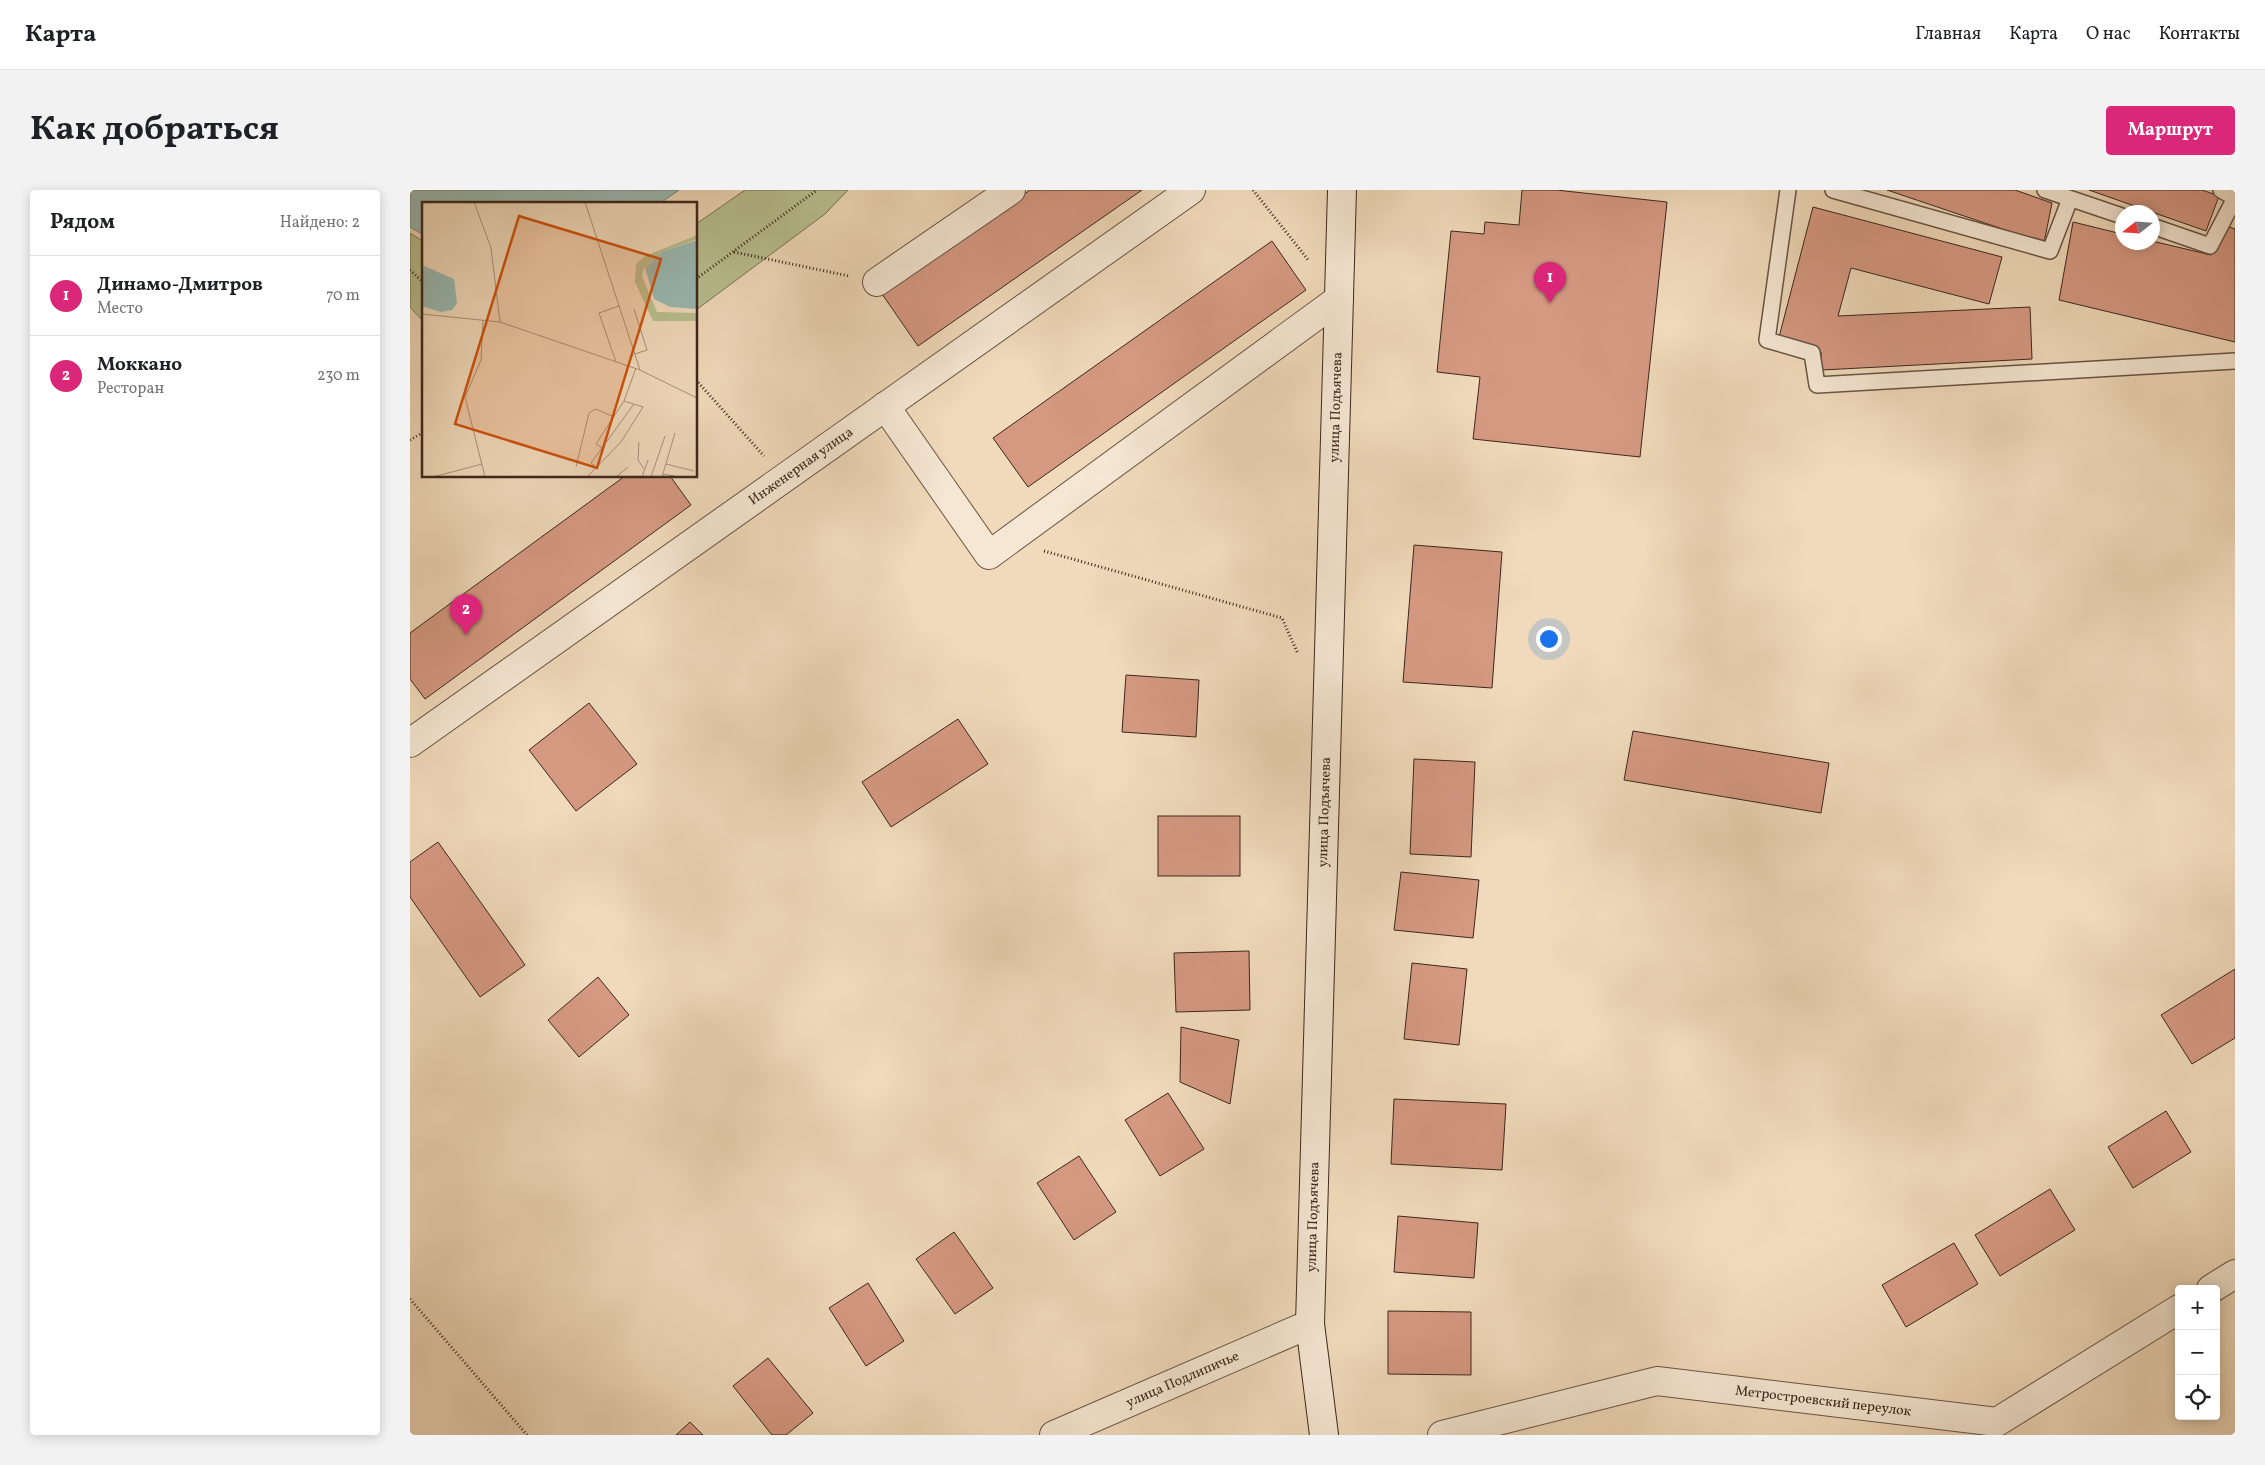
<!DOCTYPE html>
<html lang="ru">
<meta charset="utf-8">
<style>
:root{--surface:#fff;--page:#f2f2f2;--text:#202124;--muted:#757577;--line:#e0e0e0;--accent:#db2777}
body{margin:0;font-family:Vollkorn,serif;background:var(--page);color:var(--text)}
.controls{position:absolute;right:15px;bottom:15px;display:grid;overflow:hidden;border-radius:5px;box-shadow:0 2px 12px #0003}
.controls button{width:45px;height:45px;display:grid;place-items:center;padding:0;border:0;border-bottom:1px solid var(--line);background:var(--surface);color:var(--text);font:25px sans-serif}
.compass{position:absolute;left:1705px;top:15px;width:45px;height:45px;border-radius:50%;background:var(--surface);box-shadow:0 2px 12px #0003;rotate:253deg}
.you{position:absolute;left:1138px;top:448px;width:18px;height:18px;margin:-12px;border:4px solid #fff;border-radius:50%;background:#1a73e8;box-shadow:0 0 0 8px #1a73e833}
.badge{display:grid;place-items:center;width:32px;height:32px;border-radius:50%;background:var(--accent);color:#fff;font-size:16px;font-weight:700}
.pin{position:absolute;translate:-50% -41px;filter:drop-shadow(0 1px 2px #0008)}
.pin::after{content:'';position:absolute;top:26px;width:18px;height:15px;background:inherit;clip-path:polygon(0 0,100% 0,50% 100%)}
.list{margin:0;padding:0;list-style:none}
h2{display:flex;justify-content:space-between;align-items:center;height:65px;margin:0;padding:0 20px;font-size:21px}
h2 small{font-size:16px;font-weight:400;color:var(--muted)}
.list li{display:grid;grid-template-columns:32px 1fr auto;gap:15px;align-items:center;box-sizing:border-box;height:80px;padding:0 20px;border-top:1px solid var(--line)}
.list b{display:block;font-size:19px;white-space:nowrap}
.list p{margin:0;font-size:16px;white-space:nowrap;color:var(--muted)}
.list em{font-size:16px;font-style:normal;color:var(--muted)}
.icon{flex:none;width:28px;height:28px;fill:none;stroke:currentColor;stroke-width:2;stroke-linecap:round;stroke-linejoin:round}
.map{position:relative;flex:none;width:1825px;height:1245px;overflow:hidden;border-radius:5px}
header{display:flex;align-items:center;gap:30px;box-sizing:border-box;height:70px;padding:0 25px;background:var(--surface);border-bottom:1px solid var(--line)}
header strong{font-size:24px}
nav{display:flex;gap:28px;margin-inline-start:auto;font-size:18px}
.intro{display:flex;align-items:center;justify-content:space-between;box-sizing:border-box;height:120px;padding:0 30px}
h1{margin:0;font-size:35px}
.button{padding:12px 22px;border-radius:5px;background:var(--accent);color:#fff;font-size:18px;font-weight:700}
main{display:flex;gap:30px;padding:0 30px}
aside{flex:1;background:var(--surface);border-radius:5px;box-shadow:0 2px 12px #0003}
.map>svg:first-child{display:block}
.green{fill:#b9c091;stroke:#7a7457}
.water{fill:#9abab4;stroke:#747f78}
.building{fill:#d59982;stroke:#3c271d}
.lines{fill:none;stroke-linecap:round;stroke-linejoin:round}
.service-casing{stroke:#695444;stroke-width:18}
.minor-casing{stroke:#695444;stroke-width:30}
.tertiary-casing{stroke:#695444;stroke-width:30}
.secondary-casing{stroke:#3c271d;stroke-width:30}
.path{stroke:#3c271d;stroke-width:3;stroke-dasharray:1 2.5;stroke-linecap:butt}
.service{stroke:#f5e7d3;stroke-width:15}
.minor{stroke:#f5e7d3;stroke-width:28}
.tertiary{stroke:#f5e7d3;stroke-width:28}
.secondary{stroke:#f5e7d3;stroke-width:28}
.labels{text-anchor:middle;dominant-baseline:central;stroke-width:5;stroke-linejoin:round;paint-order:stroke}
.street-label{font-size:14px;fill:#3c271d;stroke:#f5e7d3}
.inset-road{fill:none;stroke:#a8927c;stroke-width:1}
.view{fill:#ce520f;fill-opacity:0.15;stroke:#ce520f;stroke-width:2.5}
.inset-edge{fill:none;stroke:#3c271d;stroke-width:2.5}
</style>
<header>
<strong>Карта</strong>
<nav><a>Главная</a><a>Карта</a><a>О нас</a><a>Контакты</a></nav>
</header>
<div class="intro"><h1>Как добраться</h1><a class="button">Маршрут</a></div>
<main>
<aside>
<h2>Рядом<small>Найдено: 2</small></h2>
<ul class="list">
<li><span class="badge">1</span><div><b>Динамо-Дмитров</b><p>Место</p></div><em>70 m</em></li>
<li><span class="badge">2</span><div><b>Моккано</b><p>Ресторан</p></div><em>230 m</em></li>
</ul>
</aside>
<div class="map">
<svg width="1825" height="1245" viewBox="0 0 1825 1245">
<rect width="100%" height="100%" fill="#f0dabb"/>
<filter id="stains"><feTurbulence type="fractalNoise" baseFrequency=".004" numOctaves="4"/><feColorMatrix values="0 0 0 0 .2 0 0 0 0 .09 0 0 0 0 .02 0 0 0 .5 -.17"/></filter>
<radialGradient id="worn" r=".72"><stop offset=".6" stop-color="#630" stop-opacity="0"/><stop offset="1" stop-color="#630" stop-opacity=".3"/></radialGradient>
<g class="green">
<polygon points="335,0 438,0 415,24 286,120 286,34"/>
<polygon points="0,43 14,52 14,132 0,117"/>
</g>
<polygon class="water" points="0,0 269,0 249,14 14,14 14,45 0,37"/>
<g class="building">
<polygon points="620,0 732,0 508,156 472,104"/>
<polygon points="1112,0 1146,0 1257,12 1230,267 1063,249 1070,187 1027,182 1041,41 1074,44 1075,32 1109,35"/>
<polygon points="1477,0 1605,0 1642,13 1634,53"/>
<polygon points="1679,0 1792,0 1809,6 1796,41"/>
<polygon points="1403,17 1592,67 1579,114 1441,78 1428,126 1620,117 1622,169 1412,180 1411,162 1368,151"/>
<polygon points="1663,32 1712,44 1712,52 1742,52 1742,51 1801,65 1814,35 1825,39 1825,152 1649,110"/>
<polygon points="862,51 896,100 618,297 583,248"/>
<polygon points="215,286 260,286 281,315 15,509 0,489 0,443"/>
<polygon points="1004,355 1092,362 1082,498 993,492"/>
<polygon points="716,485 789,490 786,547 712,542"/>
<polygon points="179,513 227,574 166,621 119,560"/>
<polygon points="548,529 578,574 481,637 452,592"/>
<polygon points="1223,541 1419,573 1411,623 1214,590"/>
<polygon points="1004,569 1065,572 1061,667 1000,664"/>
<rect x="748" y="626" width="82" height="60"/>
<polygon points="28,652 115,775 70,807 0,707 0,672"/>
<polygon points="991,682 1069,690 1063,748 984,740"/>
<polygon points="839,761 840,820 766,822 764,763"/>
<polygon points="1002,773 1057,779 1049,855 994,849"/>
<polygon points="1825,779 1825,848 1782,874 1751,825"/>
<polygon points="188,787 219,825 169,867 138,830"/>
<polygon points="771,837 829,850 820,914 770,892"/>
<polygon points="758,903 794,959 750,986 715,930"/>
<polygon points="984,909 1096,914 1092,980 981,974"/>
<polygon points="1756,921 1781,962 1723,998 1698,957"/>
<polygon points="669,966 706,1022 664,1050 627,993"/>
<polygon points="1640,999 1665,1040 1590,1086 1565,1045"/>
<polygon points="988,1026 1068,1033 1064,1088 984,1082"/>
<polygon points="544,1042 583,1098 545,1124 506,1069"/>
<polygon points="1544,1053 1568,1094 1496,1137 1472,1095"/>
<polygon points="458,1093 494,1151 456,1176 419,1118"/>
<polygon points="978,1121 1061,1122 1061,1185 978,1184"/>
<polygon points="358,1168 403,1223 376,1245 362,1245 323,1196"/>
<polygon points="280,1232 293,1245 266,1245"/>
</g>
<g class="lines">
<defs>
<g id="service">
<polyline points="1378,0 1357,150 1402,163 1407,195 1825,171"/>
<polyline points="1423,0 1640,61 1660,9"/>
<polyline points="1635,0 1712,26"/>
<polyline points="1811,0 1825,8"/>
<polyline points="1742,36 1800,56 1825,8"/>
</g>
<g id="minor">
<polyline points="467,92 601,0"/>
<polyline points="475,216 579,365 929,109"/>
<polyline points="1801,1099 1825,1084"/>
<path id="s1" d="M644 1245 900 1134"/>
<path id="s2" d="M1032 1245 1247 1191 1587 1232 1769 1119"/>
</g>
<g id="tertiary">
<path id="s3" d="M0 553 781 0"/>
</g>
<g id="secondary">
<path id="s4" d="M914 1245 900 1134 932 0"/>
</g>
</defs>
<use href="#service" class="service-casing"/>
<use href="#minor" class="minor-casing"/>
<use href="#tertiary" class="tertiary-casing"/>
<use href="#secondary" class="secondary-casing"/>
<g class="path">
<polyline points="843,0 899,71"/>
<polyline points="324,62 439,86"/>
<polyline points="0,80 14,93"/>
<polyline points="286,89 407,0"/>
<polyline points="286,190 354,266"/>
<polyline points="0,250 14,242"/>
<polyline points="634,361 872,428 888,464"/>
<polyline points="0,1109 117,1245"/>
</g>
<use href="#service" class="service"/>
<use href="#minor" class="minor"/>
<use href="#tertiary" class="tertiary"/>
<use href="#secondary" class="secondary"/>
</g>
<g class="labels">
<g class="street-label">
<text stroke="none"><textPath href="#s4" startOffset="1029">улица Подъячева</textPath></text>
<text stroke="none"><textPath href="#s3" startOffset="479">Инженерная улица</textPath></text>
<text stroke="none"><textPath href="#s4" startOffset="624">улица Подъячева</textPath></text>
<text stroke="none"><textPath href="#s4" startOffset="219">улица Подъячева</textPath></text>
<text stroke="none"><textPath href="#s1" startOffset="140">улица Подлипичье</textPath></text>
<text stroke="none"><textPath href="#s2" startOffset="389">Метростроевский переулок</textPath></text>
</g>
</g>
<g transform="translate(12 12)">
<rect width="275" height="275" fill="#f0dabb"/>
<path d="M275 33V37L242 49 222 66 220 74 235 110 275 111V119H231L213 80 214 62 223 54Z" fill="#b9c091"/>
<path d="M275 38V107L248 105 232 97 223 66 242 49ZM0 63 32 77 35 101 30 108 19 110 0 104Z" fill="#9abab4"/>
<path class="inset-road" d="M52 0 69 46 78 120M163 0 218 168M212 107 225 148 213 152M0 112 78 120 218 168 275 196M61 118 59 158 43 195 63 275M194 160 177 111 197 104M217 240 216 258 222 267M180 246 174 242 202 199M244 262 272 269M154 265 167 211 174 207 192 215M174 265 169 261 212 202M241 272 257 275M11 275 60 262M165 275 199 240 221 205 202 199 214 166M194 275 206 265M220 275 226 258M229 275 243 234M240 275 253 231"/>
<path class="view" d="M97 14 239 57 175 266 33 222Z"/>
<rect width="275" height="275" class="inset-edge"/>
</g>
<rect width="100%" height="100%" filter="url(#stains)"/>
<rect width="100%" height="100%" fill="url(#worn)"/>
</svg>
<div class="controls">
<button>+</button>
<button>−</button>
<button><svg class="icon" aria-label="locate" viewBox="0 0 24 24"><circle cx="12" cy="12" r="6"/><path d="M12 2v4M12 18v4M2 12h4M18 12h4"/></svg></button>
</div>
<svg class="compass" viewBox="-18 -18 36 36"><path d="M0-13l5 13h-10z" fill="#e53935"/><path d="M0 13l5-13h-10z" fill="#757577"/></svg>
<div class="you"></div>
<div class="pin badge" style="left:1140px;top:113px">1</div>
<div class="pin badge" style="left:56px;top:445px">2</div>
</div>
</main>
